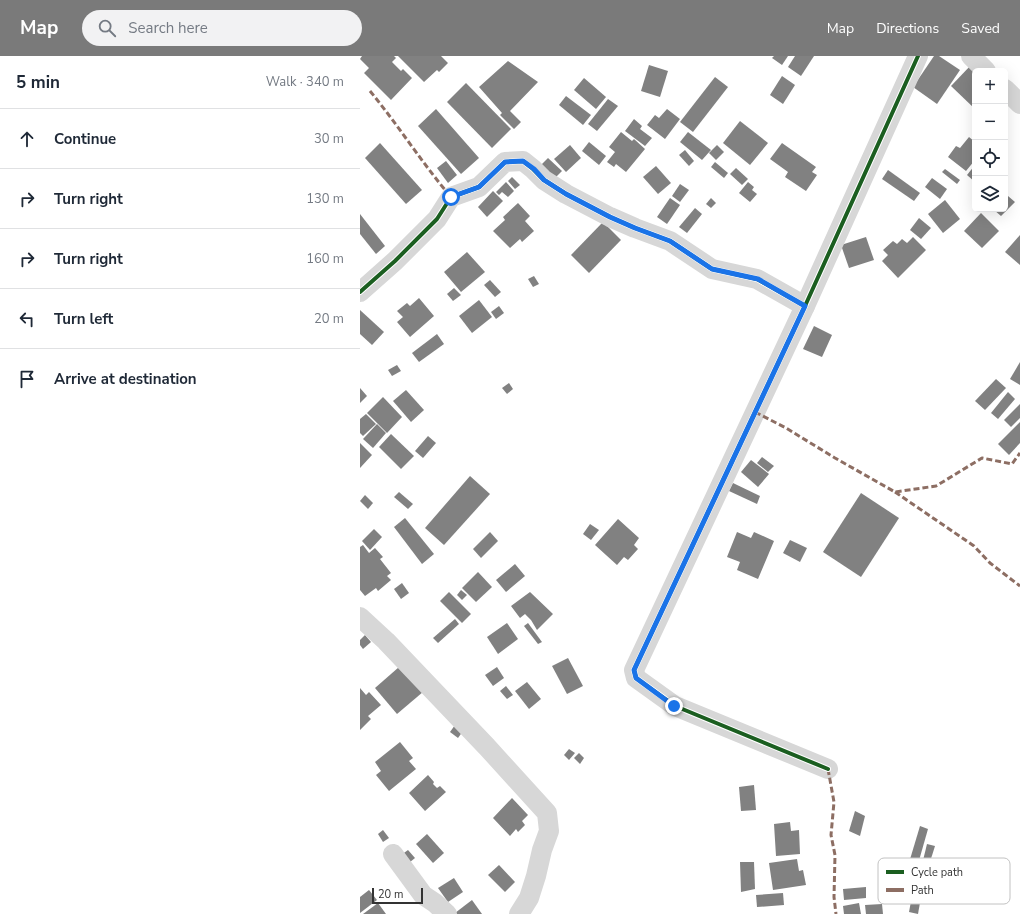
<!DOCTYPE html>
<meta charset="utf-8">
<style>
:root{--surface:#fff;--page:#f2f2f3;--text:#1f2937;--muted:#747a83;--line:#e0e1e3;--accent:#7a7a7a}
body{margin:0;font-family:"Nunito Sans",sans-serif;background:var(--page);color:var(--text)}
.controls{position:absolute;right:12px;top:12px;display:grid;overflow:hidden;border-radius:6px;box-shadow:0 4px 16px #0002}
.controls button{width:36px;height:36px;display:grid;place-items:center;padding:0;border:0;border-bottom:1px solid var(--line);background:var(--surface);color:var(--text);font:20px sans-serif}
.scale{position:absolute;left:12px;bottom:10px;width:51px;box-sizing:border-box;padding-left:4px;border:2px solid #333;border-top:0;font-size:11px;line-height:14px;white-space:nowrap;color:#333;-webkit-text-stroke:3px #fff;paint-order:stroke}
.stop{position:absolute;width:12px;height:12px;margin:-9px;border:3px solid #1a73e8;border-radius:50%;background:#fff}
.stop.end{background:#1a73e8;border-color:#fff;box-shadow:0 1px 4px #0008}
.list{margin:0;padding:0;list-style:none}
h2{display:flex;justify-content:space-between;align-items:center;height:52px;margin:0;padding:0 16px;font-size:17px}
h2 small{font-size:13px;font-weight:400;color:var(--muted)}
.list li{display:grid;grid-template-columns:26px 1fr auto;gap:12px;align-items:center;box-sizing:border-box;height:60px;padding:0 16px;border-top:1px solid var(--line)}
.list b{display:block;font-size:15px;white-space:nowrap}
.list em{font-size:13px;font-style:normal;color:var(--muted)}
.icon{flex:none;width:22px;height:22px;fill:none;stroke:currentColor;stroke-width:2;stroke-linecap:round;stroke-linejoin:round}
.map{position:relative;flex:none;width:660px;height:858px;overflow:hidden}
header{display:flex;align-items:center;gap:24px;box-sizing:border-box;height:56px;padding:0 20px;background:var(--accent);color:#fff}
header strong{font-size:19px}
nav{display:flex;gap:22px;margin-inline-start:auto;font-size:14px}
.search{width:280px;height:36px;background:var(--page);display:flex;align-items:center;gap:10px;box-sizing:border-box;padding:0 14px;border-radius:22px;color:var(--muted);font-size:15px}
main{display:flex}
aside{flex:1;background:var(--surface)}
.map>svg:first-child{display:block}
.building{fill:#818181}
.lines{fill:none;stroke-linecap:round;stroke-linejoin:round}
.street{stroke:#d7d7d7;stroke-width:20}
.quiet{stroke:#8d6e63;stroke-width:3;stroke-dasharray:6 3;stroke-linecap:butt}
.cycleway-casing{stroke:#fff;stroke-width:6}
.cycleway{stroke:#1b5e20;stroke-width:4}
.route{stroke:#1a73e8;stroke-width:5}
.key{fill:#fff;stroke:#c2c2c2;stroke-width:1}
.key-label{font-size:11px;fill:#333}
</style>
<header>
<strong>Map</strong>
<div class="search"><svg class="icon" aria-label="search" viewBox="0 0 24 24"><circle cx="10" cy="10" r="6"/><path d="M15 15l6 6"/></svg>Search here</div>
<nav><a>Map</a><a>Directions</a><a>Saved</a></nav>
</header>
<main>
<aside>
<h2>5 min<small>Walk · 340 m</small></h2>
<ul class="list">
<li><svg class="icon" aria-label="ahead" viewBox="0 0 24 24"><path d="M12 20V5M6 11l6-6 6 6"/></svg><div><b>Continue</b></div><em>30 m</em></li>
<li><svg class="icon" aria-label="right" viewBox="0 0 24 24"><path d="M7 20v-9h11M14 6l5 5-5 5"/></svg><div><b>Turn right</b></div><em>130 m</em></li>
<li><svg class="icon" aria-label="right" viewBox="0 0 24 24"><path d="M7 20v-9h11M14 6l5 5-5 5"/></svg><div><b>Turn right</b></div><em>160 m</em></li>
<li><svg class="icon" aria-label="left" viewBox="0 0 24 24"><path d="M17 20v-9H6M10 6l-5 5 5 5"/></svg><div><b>Turn left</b></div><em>20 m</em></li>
<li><svg class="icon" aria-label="arrive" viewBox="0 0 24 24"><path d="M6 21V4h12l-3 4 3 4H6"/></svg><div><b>Arrive at destination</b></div></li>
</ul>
</aside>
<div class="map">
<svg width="660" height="858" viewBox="0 0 660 858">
<rect width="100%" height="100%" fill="#fff"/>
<g class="building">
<polygon points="2,0 34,0 36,2 32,6 41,15 43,13 52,22 31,44 4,17 9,12 0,3"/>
<polygon points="38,0 81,0 88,7 79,16 77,14 64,26"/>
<polygon points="414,0 428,0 422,9 412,2"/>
<polygon points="435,0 454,0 441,20 428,11"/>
<polygon points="574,0 579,0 600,14 577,48 553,31"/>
<polygon points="148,5 178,26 150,55 161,66 154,73 140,59 142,57 119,31"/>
<polygon points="612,8 615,15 615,53 591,30"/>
<polygon points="289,9 308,15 300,41 281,35"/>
<polygon points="422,20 435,29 423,48 410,39"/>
<polygon points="355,21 368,31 333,76 320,66"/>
<polygon points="224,22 246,41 236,53 214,34"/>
<polygon points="106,27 151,73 132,92 87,46"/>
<polygon points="206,40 231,59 223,69 199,49"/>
<polygon points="248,43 258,50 237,75 228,68"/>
<polygon points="76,53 119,102 101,118 58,70"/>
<polygon points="307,53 320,63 305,83 287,69 295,59 299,62"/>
<polygon points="274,63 282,70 280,73 292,82 285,90 265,75"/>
<polygon points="380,65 408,87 390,109 363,87"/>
<polygon points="261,76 272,85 274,83 285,93 266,116 256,108 254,111 247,106 255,96 249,91"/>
<polygon points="328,76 351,94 342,104 320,86"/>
<polygon points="609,81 615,86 615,104 606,115 588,101 596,90 600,92"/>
<polygon points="229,86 246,100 239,109 222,95"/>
<polygon points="20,87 62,134 46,148 5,102"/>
<polygon points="422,87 456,111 452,116 457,119 446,135 425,121 428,116 410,103"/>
<polygon points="210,89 221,102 206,116 194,103"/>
<polygon points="357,89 364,96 356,104 349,97"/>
<polygon points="325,94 334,105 329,110 319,99"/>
<polygon points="188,102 202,115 194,123 180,110"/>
<polygon points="86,105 97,119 88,127 77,112"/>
<polygon points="355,106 368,117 364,122 351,111"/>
<polygon points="615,109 615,126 607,119"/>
<polygon points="296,110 311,127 298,138 283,121"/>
<polygon points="376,112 388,123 382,129 370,118"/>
<polygon points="585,113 600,124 597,128 582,116"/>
<polygon points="528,114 560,137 554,145 522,123"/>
<polygon points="152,121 160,129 155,133 148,125"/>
<polygon points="572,122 587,133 580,143 565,131"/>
<polygon points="146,126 154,135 148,141 142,136 139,139 136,136"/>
<polygon points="388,126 394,131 392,134 397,138 390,146 379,137"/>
<polygon points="320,128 329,134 320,146 312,140"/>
<polygon points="133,135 143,145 127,161 118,151"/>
<polygon points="648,140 655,146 641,160 634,154 645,153 645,143"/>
<polygon points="310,142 320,149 307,168 297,161"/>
<polygon points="351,142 356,147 351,152 346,148"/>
<polygon points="585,144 600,163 583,177 568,158"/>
<polygon points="158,147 170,160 165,165 174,175 162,186 160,183 150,192 133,175 145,164 143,161"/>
<polygon points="335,152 342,158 327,177 319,171"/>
<polygon points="621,157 639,175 622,192 604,175"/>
<polygon points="0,158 25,190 16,198 0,178"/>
<polygon points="559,162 571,172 561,183 550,174"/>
<polygon points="243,166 261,184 229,217 211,199"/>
<polygon points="660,179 660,209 645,196"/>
<polygon points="506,181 514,204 489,212 481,189"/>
<polygon points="553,181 566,194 538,222 522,205 528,199 523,194 533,185 537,188 542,183 547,187"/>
<polygon points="107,196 125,216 101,236 84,216"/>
<polygon points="174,220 179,228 173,231 168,223"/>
<polygon points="130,224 141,236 135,241 124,229"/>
<polygon points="94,232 101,239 93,245 87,238"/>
<polygon points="59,242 74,260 50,281 37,266 43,261 37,255 47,247 50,250"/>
<polygon points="119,244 132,261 112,277 99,260"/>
<polygon points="139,250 144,257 136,263 131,256"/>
<polygon points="0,254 24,276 12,289 0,278"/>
<polygon points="454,270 472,279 462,301 443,293"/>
<polygon points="77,278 84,288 59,306 52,297"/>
<polygon points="660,306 660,329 650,323"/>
<polygon points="37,309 41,315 32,320 28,314"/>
<polygon points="636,323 646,332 625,354 615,345"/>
<polygon points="149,327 153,333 147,338 142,332"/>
<polygon points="0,332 7,340 0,347"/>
<polygon points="46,334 64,354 51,366 33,345"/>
<polygon points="648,336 655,343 638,363 631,357"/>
<polygon points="23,341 42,361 27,377 7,357"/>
<polygon points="660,348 660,362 651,371 644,364"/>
<polygon points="6,358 16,368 3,380 0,377 0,363"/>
<polygon points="660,366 660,387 649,399 638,388"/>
<polygon points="17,368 26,377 13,392 3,383"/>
<polygon points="31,378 54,400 41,413 19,391"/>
<polygon points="68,380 76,387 63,402 55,395"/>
<polygon points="0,387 12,399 0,412"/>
<polygon points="402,401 414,410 408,416 397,407"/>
<polygon points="391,404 409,418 398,431 381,416"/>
<polygon points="110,420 130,438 84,489 65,472"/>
<polygon points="373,427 400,440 397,448 369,435"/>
<polygon points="39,436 53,448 48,453 34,441"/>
<polygon points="501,437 539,462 501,521 463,496"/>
<polygon points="5,439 13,447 8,453 0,445"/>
<polygon points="45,462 74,498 62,508 34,471"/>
<polygon points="258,463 279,482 274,489 278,493 268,504 264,501 257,509 235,489"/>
<polygon points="230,468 239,474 231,484 223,478"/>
<polygon points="14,473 22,481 10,494 2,485"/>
<polygon points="130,476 138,485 121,502 113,493"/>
<polygon points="377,476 391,482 394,476 414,485 398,523 377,514 380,506 367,501"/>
<polygon points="430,484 447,492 440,506 423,497"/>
<polygon points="3,489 9,497 15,492 23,501 20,503 31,517 27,520 31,524 18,535 16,532 5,540 0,534 0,491"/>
<polygon points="155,508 165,520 146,536 136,524"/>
<polygon points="118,516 132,531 116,546 102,532"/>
<polygon points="42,527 49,537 41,543 34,533"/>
<polygon points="101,534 107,539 102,544 97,539"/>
<polygon points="89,536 111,558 102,567 80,545"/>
<polygon points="170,536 193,558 177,574 171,564 165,558 160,562 151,550"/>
<polygon points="95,563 99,568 78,587 73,582"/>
<polygon points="147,567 158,583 138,598 127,581"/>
<polygon points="168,567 182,586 178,588 164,570"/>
<polygon points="5,579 11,586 3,593 0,589 0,584"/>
<polygon points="208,602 223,630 207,638 192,610"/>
<polygon points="47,604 70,630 37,658 15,632"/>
<polygon points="137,611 144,622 133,630 125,619"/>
<polygon points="167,626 181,643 169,653 155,635"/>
<polygon points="146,630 153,639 147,643 140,635"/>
<polygon points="0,632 6,639 9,636 21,649 8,660 11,663 0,674"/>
<polygon points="95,669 103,675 98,682 90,676"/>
<polygon points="40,686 53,702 49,705 56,713 29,735 16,719 21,715 15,706"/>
<polygon points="209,693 215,697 209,704 204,699"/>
<polygon points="219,697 224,702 220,708 214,702"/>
<polygon points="68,719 74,726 73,728 77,732 80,730 86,736 65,755 49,737"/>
<polygon points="394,729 396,754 381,755 379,731"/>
<polygon points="152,742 168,759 162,765 165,769 158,776 156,773 150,780 133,762"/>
<polygon points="495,755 505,760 500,780 489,775"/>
<polygon points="430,766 431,775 439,774 440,798 416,800 414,768"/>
<polygon points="560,770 568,773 556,815 548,810"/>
<polygon points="23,774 29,782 23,786 18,778"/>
<polygon points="67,778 84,797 73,807 56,788"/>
<polygon points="567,788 575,790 563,828 558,825"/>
<polygon points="48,794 55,802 44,811 37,802"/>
<polygon points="437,803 439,815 443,814 446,829 413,834 409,807"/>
<polygon points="380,806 394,806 395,833 381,836"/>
<polygon points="139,809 155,826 145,836 128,819"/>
<polygon points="94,822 103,836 88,846 78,832"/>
<polygon points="506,831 506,842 484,844 483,833"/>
<polygon points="9,834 17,844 0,857 0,841"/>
<polygon points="423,837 424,849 397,851 396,839"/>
<polygon points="552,840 561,841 558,858 549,856"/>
<polygon points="112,844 122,858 96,858 95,857"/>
<polygon points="18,847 26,858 3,858"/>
<polygon points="499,847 501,858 484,858 483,850"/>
<polygon points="522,848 523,858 506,858 505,849"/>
</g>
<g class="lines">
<g class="street">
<polyline points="611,0 626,15"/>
<polyline points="645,33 660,48"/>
<polyline points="0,236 35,205 77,163 91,141 119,131 145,106 163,105 173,113 184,124 206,138 250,161 275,172 310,185 352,213 397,223 445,250"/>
<polyline points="0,561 26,585 127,691 187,757 189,775 182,794 176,820 169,842 159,858"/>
<polyline points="468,713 315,650 276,622 274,614 445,250 558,0"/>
<polyline points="33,798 63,839 75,847 87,858"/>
</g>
<g class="quiet">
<path d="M10 35C38 69 62 107 91 141"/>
<polyline points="395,356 426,372 475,402 535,436 576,430 622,402 652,408 660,397"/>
<polyline points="535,436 614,490 630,507 660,530"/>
<polyline points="468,713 474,746 471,779 475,799 474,841 476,858"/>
</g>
<defs>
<g id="cycleway">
<polyline points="0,236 35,205 77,163 91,141 119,131 145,106 163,105 173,113 184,124 206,138 250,161 275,172 310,185 352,213 397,223 445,250"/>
<polyline points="468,713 315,650 276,622 274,614 445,250 558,0"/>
</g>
</defs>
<use href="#cycleway" class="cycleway-casing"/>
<use href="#cycleway" class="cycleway"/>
</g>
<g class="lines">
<polyline class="route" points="91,141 119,131 145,106 163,105 174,113 184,124 206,138 250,161 275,172 310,185 352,213 398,223 445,250 274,614 276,622 314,650"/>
</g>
<rect x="518" y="802" width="132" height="46" rx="6" class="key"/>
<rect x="526" y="814" width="18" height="4" fill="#1b5e20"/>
<rect x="526" y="832" width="18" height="4" fill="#8d6e63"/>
<g class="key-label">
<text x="551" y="820">Cycle path</text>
<text x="551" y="838">Path</text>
</g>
</svg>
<div class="controls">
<button>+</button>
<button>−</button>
<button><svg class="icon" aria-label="locate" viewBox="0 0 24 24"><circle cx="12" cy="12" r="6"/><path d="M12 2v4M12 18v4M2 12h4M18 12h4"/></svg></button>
<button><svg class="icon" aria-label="layers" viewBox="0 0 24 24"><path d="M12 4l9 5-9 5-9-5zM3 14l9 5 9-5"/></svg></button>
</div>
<div class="scale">20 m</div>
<div class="stop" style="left:91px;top:141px"></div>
<div class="stop end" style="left:314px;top:650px"></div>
</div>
</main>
